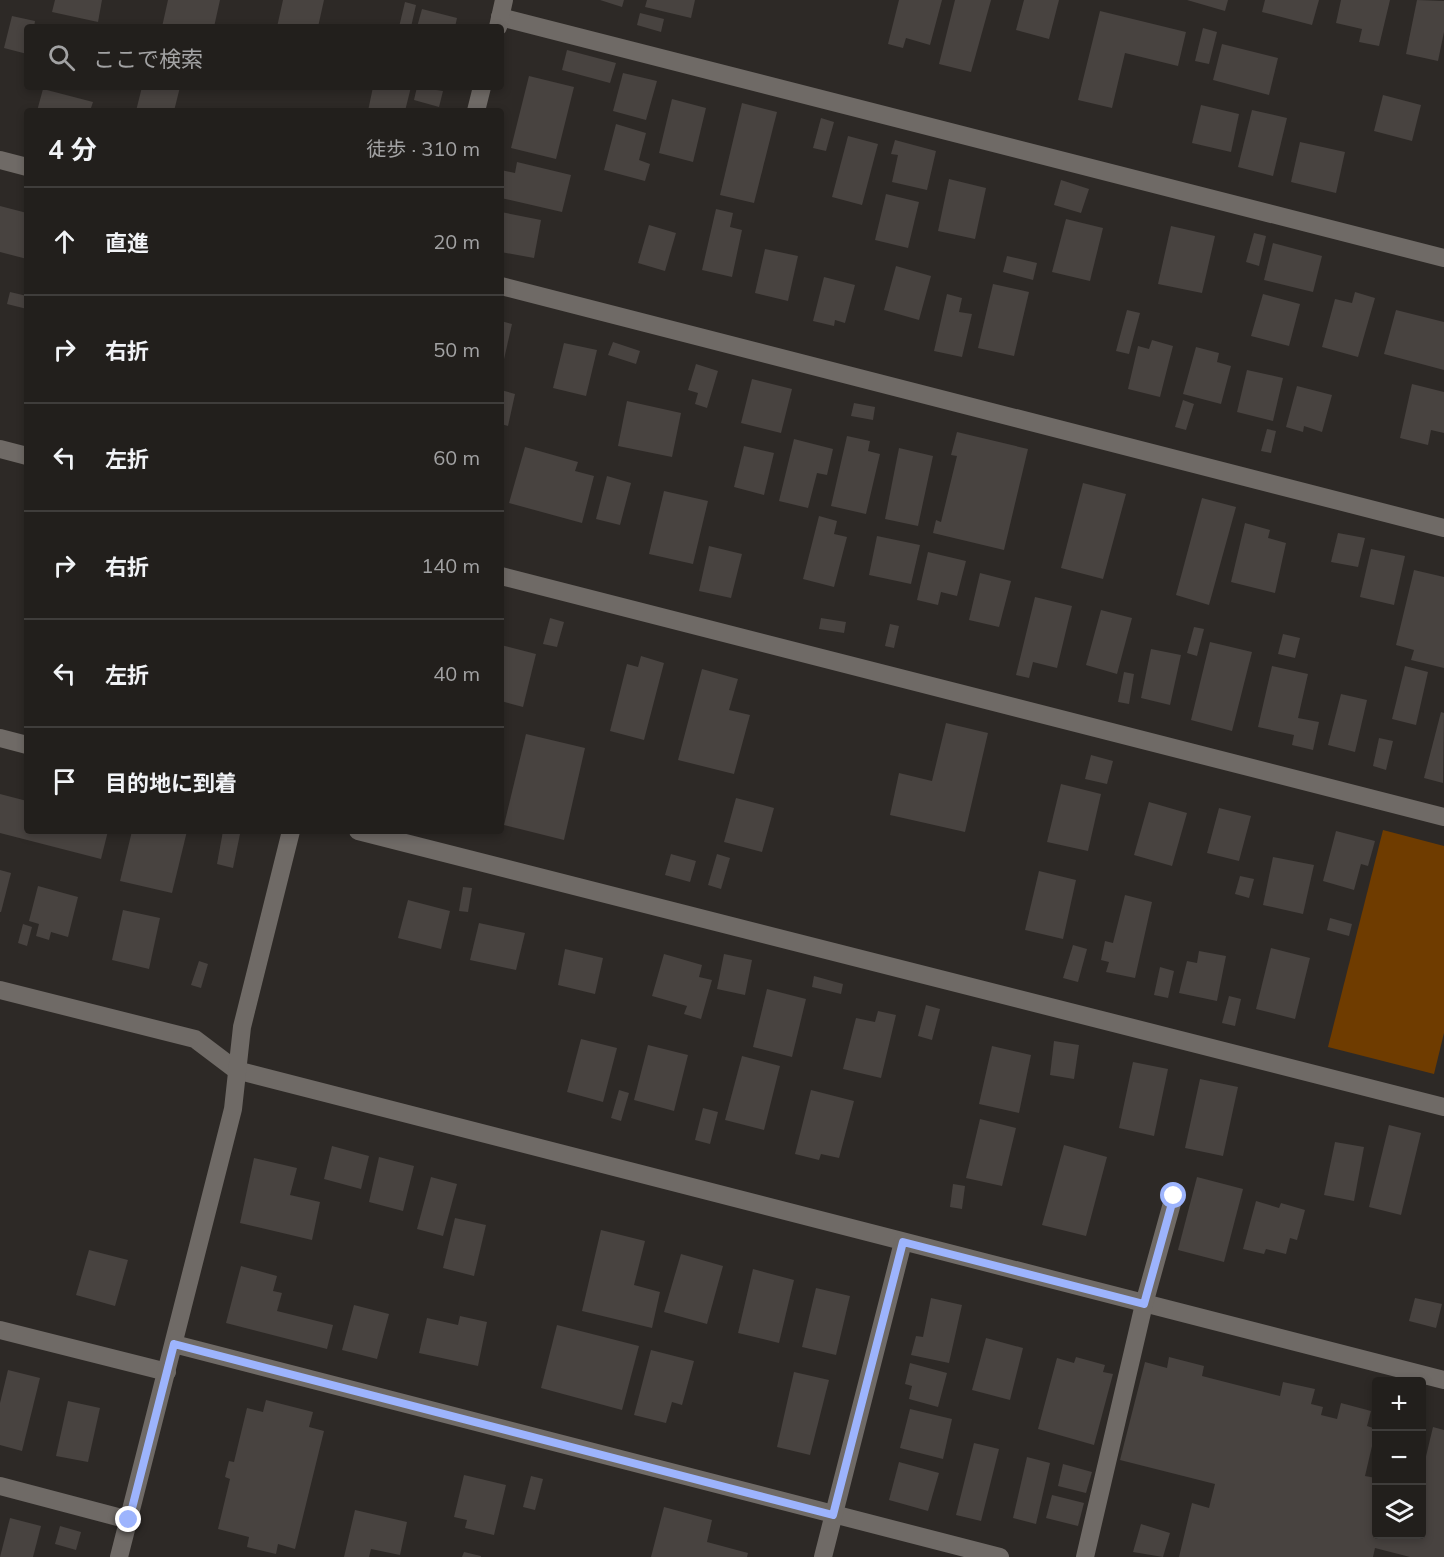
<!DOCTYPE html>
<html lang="ja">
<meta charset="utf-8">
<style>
:root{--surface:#221f1c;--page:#2e2c29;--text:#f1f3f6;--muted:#a2a2a3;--line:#3f3d3b}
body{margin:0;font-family:Mulish,"Noto Sans JP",sans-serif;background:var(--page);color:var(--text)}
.controls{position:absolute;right:18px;bottom:18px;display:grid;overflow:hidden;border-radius:6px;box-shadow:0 3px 9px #0003}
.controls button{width:54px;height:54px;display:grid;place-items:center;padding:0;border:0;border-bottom:2px solid var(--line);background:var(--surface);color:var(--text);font:30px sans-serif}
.stop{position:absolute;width:18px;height:18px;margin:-14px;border:4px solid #9db4fd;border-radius:50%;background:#fff}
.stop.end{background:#9db4fd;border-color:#fff;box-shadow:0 2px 6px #0008}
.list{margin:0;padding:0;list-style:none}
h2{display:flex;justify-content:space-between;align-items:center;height:78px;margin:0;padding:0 24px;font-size:26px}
h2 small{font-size:20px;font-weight:400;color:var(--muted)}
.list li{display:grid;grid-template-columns:39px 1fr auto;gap:18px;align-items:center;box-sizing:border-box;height:108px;padding:0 24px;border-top:2px solid var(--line)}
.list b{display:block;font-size:22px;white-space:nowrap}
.list em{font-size:20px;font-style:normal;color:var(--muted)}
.icon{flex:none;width:33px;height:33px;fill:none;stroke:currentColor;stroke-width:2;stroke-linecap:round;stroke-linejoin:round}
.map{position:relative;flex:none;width:1444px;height:1557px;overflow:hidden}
.search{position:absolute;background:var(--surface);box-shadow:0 3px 9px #0003;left:24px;top:24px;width:480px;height:66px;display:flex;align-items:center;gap:15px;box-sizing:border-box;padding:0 21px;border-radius:6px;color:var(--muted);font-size:22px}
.panel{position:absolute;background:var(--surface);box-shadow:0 3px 9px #0003;left:24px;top:108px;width:480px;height:726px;border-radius:6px}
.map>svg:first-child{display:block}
.green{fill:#6f3c00}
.building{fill:#484340}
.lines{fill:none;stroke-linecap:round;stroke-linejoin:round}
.minor{stroke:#6f6a66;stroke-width:18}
.route{stroke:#9db4fd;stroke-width:8}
</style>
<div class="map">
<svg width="1444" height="1557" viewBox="0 0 1444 1557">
<rect width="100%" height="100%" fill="#2d2926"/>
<polygon class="green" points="1383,830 1444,846 1444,1033 1434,1074 1328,1047"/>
<g class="building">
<polygon points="55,0 102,0 98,22 52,12"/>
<polygon points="168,0 220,0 214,27 162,27"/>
<polygon points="283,0 324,0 318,27 277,27"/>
<polygon points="600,0 624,0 622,7"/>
<polygon points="647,0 695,0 691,18 645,7"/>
<polygon points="899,0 942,0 930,45 906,38 903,48 888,44"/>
<polygon points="955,0 991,0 971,72 939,64"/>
<polygon points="1024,0 1059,0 1049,39 1016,30"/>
<polygon points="1187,0 1228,0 1225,11"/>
<polygon points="1265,0 1319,0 1312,25 1262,12"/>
<polygon points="1341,0 1390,0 1379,46 1359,42 1362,29 1336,23"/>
<polygon points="1417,0 1444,1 1444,32 1438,61 1406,54"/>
<polygon points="405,2 416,5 411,27 399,27"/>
<polygon points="422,9 457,18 455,27 417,27"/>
<polygon points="1100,11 1186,32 1178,66 1125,53 1112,108 1078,100"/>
<polygon points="640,13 664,19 661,32 637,25"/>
<polygon points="12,16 35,21 34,27 27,27 27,54 4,48"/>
<polygon points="1203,28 1217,32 1209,64 1195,61"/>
<polygon points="1222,44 1278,58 1269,95 1213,80"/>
<polygon points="567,50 616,63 610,83 562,70"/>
<polygon points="623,73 657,81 646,120 613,111"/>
<polygon points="529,76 574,87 556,159 511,148"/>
<polygon points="142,87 180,87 174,111 136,111"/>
<polygon points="373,87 411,87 405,111 368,111"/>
<polygon points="417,87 443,91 439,107 414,100"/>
<polygon points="43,89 93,102 90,111 37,111"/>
<polygon points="1383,95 1421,105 1412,141 1374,131"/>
<polygon points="672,99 706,108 693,162 659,153"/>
<polygon points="742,103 777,112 754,203 720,195"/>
<polygon points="1201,105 1239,114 1231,152 1192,143"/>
<polygon points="1252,110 1287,118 1273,176 1238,167"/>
<polygon points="821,118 834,122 826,151 813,148"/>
<polygon points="616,124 646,133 639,160 650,164 645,181 604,170"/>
<polygon points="848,136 878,144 862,205 832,197"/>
<polygon points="895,140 936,151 927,190 892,182 898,155 891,154"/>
<polygon points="1300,142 1345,152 1336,193 1291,182"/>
<polygon points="517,162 571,175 562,212 501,198 501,170 515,173"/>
<polygon points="949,179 986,188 975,239 938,231"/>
<polygon points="1061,180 1089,189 1081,213 1054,205"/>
<polygon points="886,194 919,202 908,248 875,240"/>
<polygon points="0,206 27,213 27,259 0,252"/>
<polygon points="716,209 733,213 730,227 742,230 732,277 702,270"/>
<polygon points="501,212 541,220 534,258 501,252"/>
<polygon points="1066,219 1103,228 1090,281 1052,272"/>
<polygon points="649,225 676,233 665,271 638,263"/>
<polygon points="1171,226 1215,236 1202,293 1158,284"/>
<polygon points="1254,233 1266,236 1259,266 1246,262"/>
<polygon points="1273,243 1322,256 1313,292 1264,280"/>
<polygon points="765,249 798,256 788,301 755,293"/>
<polygon points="1007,256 1037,263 1033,280 1003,272"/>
<polygon points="896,266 931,276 919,320 884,310"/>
<polygon points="824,277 855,285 845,323 835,320 834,326 813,321"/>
<polygon points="993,284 1029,292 1014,356 978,348"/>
<polygon points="10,292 27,296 27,309 7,304"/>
<polygon points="1355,292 1375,298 1358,357 1322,347 1335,299 1352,303"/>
<polygon points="947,294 962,298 959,312 972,314 962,357 934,351"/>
<polygon points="1263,294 1300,304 1289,346 1251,336"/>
<polygon points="1127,310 1140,313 1129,354 1116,351"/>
<polygon points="1396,310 1444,322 1444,370 1384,354"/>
<polygon points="501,321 512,324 502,368 501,367"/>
<polygon points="1152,340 1173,346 1160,397 1128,389 1138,346 1149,349"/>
<polygon points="613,342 640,351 636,364 608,355"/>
<polygon points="564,343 597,350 586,396 553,388"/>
<polygon points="1196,347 1219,353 1217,362 1231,366 1221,404 1183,394"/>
<polygon points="696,364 718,371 707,408 695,404 698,393 688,390"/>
<polygon points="1247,370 1283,378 1273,421 1237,412"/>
<polygon points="752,379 792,389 781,433 741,423"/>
<polygon points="1412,384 1444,392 1444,433 1431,430 1428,445 1400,438"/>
<polygon points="1297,386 1332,395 1322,432 1304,426 1303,432 1286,427"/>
<polygon points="501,390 515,394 508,426 501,424"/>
<polygon points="1183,400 1194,404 1186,430 1175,427"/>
<polygon points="627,401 681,413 672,457 618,446"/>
<polygon points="854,403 875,407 873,420 851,416"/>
<polygon points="1267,429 1276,431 1271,453 1261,451"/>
<polygon points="957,432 1028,449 1004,550 933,533 936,520 941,522 957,456 951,455"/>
<polygon points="847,436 870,441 868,451 880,454 866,514 831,506"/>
<polygon points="794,439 833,449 827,475 817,473 808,508 779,501"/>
<polygon points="744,446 774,453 764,495 734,487"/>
<polygon points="525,447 578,462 575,471 594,476 582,523 509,503"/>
<polygon points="899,448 933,456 918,526 885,519"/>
<polygon points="607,476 631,483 620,525 596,519"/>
<polygon points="1083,483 1126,494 1103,579 1061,568"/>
<polygon points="664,491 708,501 693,564 649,554"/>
<polygon points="1202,498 1236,507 1209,605 1176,595"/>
<polygon points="819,516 837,521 834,534 847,537 834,587 803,579"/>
<polygon points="1245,523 1270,530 1268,538 1286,543 1275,593 1231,582"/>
<polygon points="1338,533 1365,538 1358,567 1331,562"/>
<polygon points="877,536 920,545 911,584 869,575"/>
<polygon points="709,546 742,554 731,598 699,591"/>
<polygon points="1371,549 1405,556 1394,605 1360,597"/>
<polygon points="928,552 966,561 957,596 941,592 938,605 917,600"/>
<polygon points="1414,570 1444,577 1444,668 1411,660 1414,650 1396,645"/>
<polygon points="980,573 1011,581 999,627 969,620"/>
<polygon points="1035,597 1072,606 1057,668 1033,662 1029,678 1016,675"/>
<polygon points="1101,610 1132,618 1117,674 1086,665"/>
<polygon points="550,618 564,622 557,647 543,644"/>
<polygon points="821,618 846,622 844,633 819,629"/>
<polygon points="890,624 899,626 894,648 885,646"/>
<polygon points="1194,627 1204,629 1197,656 1187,653"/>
<polygon points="1283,634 1300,638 1295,658 1278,654"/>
<polygon points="1210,642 1252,652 1232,731 1191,720"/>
<polygon points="501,645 536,654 523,707 501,701"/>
<polygon points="1151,649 1181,655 1170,705 1141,698"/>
<polygon points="641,656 664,663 644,740 610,731 627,664 638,667"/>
<polygon points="1272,666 1308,674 1298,718 1319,722 1313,750 1292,745 1294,735 1258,727"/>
<polygon points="1405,666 1428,672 1416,725 1392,719"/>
<polygon points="702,669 738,679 729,710 750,715 734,774 678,760"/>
<polygon points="1124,672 1134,674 1129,704 1118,702"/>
<polygon points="1341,694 1367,700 1355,752 1328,745"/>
<polygon points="1441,712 1444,713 1443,783 1424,778"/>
<polygon points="946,723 988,733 965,832 890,815 899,773 932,781"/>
<polygon points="526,734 585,748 564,840 504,825"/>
<polygon points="1379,738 1393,741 1386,770 1373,766"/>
<polygon points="1091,755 1113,761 1107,784 1085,779"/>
<polygon points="1061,784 1101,794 1088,851 1047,842"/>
<polygon points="0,794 27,801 27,831 108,831 101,859 0,833"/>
<polygon points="736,798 774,808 762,852 724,842"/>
<polygon points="1149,802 1187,813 1172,866 1134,855"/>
<polygon points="1219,808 1251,816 1239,861 1207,853"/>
<polygon points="132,831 187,831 172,893 120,881"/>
<polygon points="223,831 240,834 233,868 217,864"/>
<polygon points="1336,831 1375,841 1368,866 1361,864 1354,890 1323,881"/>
<polygon points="671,854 696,861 690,882 665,875"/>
<polygon points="717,854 730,858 721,889 708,885"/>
<polygon points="1273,857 1314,865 1303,914 1263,905"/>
<polygon points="0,870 11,873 1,912 0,912"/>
<polygon points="1039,871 1076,880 1063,939 1025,930"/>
<polygon points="1240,876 1254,879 1249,898 1235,894"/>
<polygon points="38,886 78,897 68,937 51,932 49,940 36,936 39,924 29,921"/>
<polygon points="463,887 472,888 468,912 459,911"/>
<polygon points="1125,895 1152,902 1135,978 1106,972 1109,962 1101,960 1105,941 1113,943"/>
<polygon points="408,900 450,911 441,949 398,938"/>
<polygon points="123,910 160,918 149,969 112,960"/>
<polygon points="1330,918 1352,924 1349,936 1327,930"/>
<polygon points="479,923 525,933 516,970 470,960"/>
<polygon points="23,924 32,927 27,946 18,943"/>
<polygon points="1073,945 1087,949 1078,982 1063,978"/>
<polygon points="1271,948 1310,958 1295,1019 1256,1009"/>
<polygon points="565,949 603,958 595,994 558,985"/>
<polygon points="1199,951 1226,956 1217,1001 1179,993 1187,961 1197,963"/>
<polygon points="664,954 702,965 699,977 712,980 701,1019 684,1014 687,1006 652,996"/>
<polygon points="724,954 752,960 745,995 717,989"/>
<polygon points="199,961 208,964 201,988 191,985"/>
<polygon points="1160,967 1174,971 1168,998 1154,995"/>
<polygon points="814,976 843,984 841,994 812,987"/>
<polygon points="767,989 806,999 792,1057 753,1047"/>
<polygon points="1229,996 1241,999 1235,1026 1222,1023"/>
<polygon points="926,1005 940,1009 932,1040 918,1036"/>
<polygon points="878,1011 896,1015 881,1078 843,1069 856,1018 875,1022"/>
<polygon points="581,1039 617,1048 603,1102 567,1092"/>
<polygon points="1054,1041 1079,1045 1074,1079 1050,1075"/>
<polygon points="648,1045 688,1055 674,1111 634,1100"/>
<polygon points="992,1046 1031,1055 1019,1113 979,1104"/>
<polygon points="742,1056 780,1066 764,1130 725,1120"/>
<polygon points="1133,1062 1168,1069 1154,1136 1119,1128"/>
<polygon points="1200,1079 1238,1087 1223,1156 1185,1148"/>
<polygon points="619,1090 629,1093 621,1121 611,1118"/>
<polygon points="811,1090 854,1101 839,1158 821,1154 819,1160 795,1154"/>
<polygon points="703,1108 718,1112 710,1144 695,1140"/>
<polygon points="980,1119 1016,1128 1002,1186 966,1178"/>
<polygon points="1389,1125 1421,1133 1401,1215 1369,1207"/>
<polygon points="1335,1142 1364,1147 1354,1201 1324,1195"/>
<polygon points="1064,1145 1107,1157 1086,1236 1042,1225"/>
<polygon points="332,1146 369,1156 361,1189 324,1179"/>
<polygon points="379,1157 414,1166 403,1211 369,1202"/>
<polygon points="254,1158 297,1168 290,1195 320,1202 312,1240 240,1223"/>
<polygon points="431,1177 457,1184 443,1236 417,1229"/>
<polygon points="1197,1177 1243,1189 1224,1262 1178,1250"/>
<polygon points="953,1184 965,1186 962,1209 950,1207"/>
<polygon points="1256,1201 1279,1208 1281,1203 1305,1210 1297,1240 1290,1238 1286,1254 1266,1249 1264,1254 1243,1249"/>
<polygon points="455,1218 486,1225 474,1276 443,1268"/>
<polygon points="601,1230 645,1241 634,1285 660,1292 652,1328 582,1311"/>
<polygon points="89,1250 128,1260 115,1306 76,1295"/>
<polygon points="681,1254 723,1266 707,1324 664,1312"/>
<polygon points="241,1266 277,1276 273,1291 282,1293 277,1311 333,1325 327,1349 226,1323"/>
<polygon points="753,1269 794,1280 779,1343 738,1333"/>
<polygon points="816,1288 850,1296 836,1355 802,1347"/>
<polygon points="931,1298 962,1305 949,1363 911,1355 916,1336 923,1337"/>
<polygon points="1415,1298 1442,1304 1436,1328 1409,1321"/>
<polygon points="354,1305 389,1314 377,1359 342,1350"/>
<polygon points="460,1316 487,1322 478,1366 419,1353 427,1318 458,1325"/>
<polygon points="557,1325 639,1346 622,1410 541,1388"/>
<polygon points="986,1338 1023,1348 1010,1400 972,1390"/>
<polygon points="651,1350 694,1361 682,1405 672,1402 666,1423 634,1415"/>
<polygon points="1076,1357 1105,1365 1103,1372 1113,1374 1094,1445 1038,1429 1057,1358 1074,1363"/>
<polygon points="1169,1357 1204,1366 1202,1376 1280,1396 1283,1382 1315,1389 1311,1404 1323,1407 1321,1415 1337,1419 1341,1403 1371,1411 1367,1426 1376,1429 1365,1476 1376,1478 1376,1534 1422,1534 1422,1473 1433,1427 1444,1430 1444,1557 1410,1557 1375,1548 1373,1557 1179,1557 1192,1503 1209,1508 1215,1484 1120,1460 1145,1362 1167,1368"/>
<polygon points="910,1363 947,1373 938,1407 909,1399 912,1386 905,1384"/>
<polygon points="8,1370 40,1378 22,1451 0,1445 0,1403"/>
<polygon points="794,1372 829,1380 810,1455 777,1447"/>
<polygon points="266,1400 313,1412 309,1427 324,1431 295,1549 278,1544 276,1554 247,1547 249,1537 218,1529 230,1479 225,1477 229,1461 234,1462 247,1408 263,1412"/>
<polygon points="68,1401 100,1408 88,1462 56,1456"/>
<polygon points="910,1409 952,1419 943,1459 900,1448"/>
<polygon points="974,1443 999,1449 981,1521 956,1515"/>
<polygon points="1027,1457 1050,1463 1036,1524 1013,1518"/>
<polygon points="899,1462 939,1473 928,1511 889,1500"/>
<polygon points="1063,1464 1092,1472 1086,1493 1058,1486"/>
<polygon points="464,1475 506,1485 494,1535 465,1528 467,1520 454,1517"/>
<polygon points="531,1476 543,1479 535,1510 523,1507"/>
<polygon points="1052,1495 1084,1503 1078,1526 1046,1518"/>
<polygon points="664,1507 712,1520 707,1542 748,1553 747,1557 651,1557"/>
<polygon points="355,1510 407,1522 400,1555 371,1549 369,1557 344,1557"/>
<polygon points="10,1518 41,1526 33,1557 0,1557"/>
<polygon points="1141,1524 1170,1533 1163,1557 1133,1552"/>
<polygon points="60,1526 81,1532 76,1550 55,1544"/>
<polygon points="464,1552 481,1556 481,1557 462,1557"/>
</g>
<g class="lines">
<g class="minor">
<polyline points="500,17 1444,258"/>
<polyline points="498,27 504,0"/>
<polyline points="476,111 482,87"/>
<polyline points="0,160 27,167"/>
<polyline points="501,286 1444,528"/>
<polyline points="0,449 27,456"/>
<polyline points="501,576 1444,817"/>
<polyline points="0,738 27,745"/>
<polyline points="358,831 1444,1107"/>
<polyline points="0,990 195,1039 236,1070 1444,1380"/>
<polyline points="0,1330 167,1372"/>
<polyline points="174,1344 1000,1557"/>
<polyline points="0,1486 129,1520"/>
<polyline points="119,1557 233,1109 242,1027 291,831"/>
<polyline points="823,1557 903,1242"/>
<polyline points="1085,1557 1144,1304 1174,1196"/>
</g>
</g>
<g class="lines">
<polyline class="route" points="129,1520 174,1344 833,1515 903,1242 1144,1304 1174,1196"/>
</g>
</svg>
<div class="controls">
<button>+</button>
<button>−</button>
<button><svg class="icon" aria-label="layers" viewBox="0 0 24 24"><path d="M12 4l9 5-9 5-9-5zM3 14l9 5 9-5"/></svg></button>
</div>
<div class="stop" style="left:1174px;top:1196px"></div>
<div class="stop end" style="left:129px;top:1520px"></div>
<div class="search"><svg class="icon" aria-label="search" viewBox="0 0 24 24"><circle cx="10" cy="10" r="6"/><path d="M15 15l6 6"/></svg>ここで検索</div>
<section class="panel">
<h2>4 分<small>徒歩 · 310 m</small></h2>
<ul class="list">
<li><svg class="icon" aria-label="ahead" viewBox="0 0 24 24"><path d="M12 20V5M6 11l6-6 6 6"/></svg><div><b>直進</b></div><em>20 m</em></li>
<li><svg class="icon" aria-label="right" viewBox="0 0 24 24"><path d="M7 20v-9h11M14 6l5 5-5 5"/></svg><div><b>右折</b></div><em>50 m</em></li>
<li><svg class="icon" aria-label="left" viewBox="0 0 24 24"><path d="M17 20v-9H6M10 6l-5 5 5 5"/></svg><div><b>左折</b></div><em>60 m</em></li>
<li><svg class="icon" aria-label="right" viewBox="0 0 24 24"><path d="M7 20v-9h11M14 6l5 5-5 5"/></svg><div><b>右折</b></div><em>140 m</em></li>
<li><svg class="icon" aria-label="left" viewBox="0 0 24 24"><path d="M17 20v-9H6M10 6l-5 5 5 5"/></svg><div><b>左折</b></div><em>40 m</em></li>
<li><svg class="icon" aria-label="arrive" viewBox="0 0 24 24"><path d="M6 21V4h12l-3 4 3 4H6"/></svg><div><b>目的地に到着</b></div></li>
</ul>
</section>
</div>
